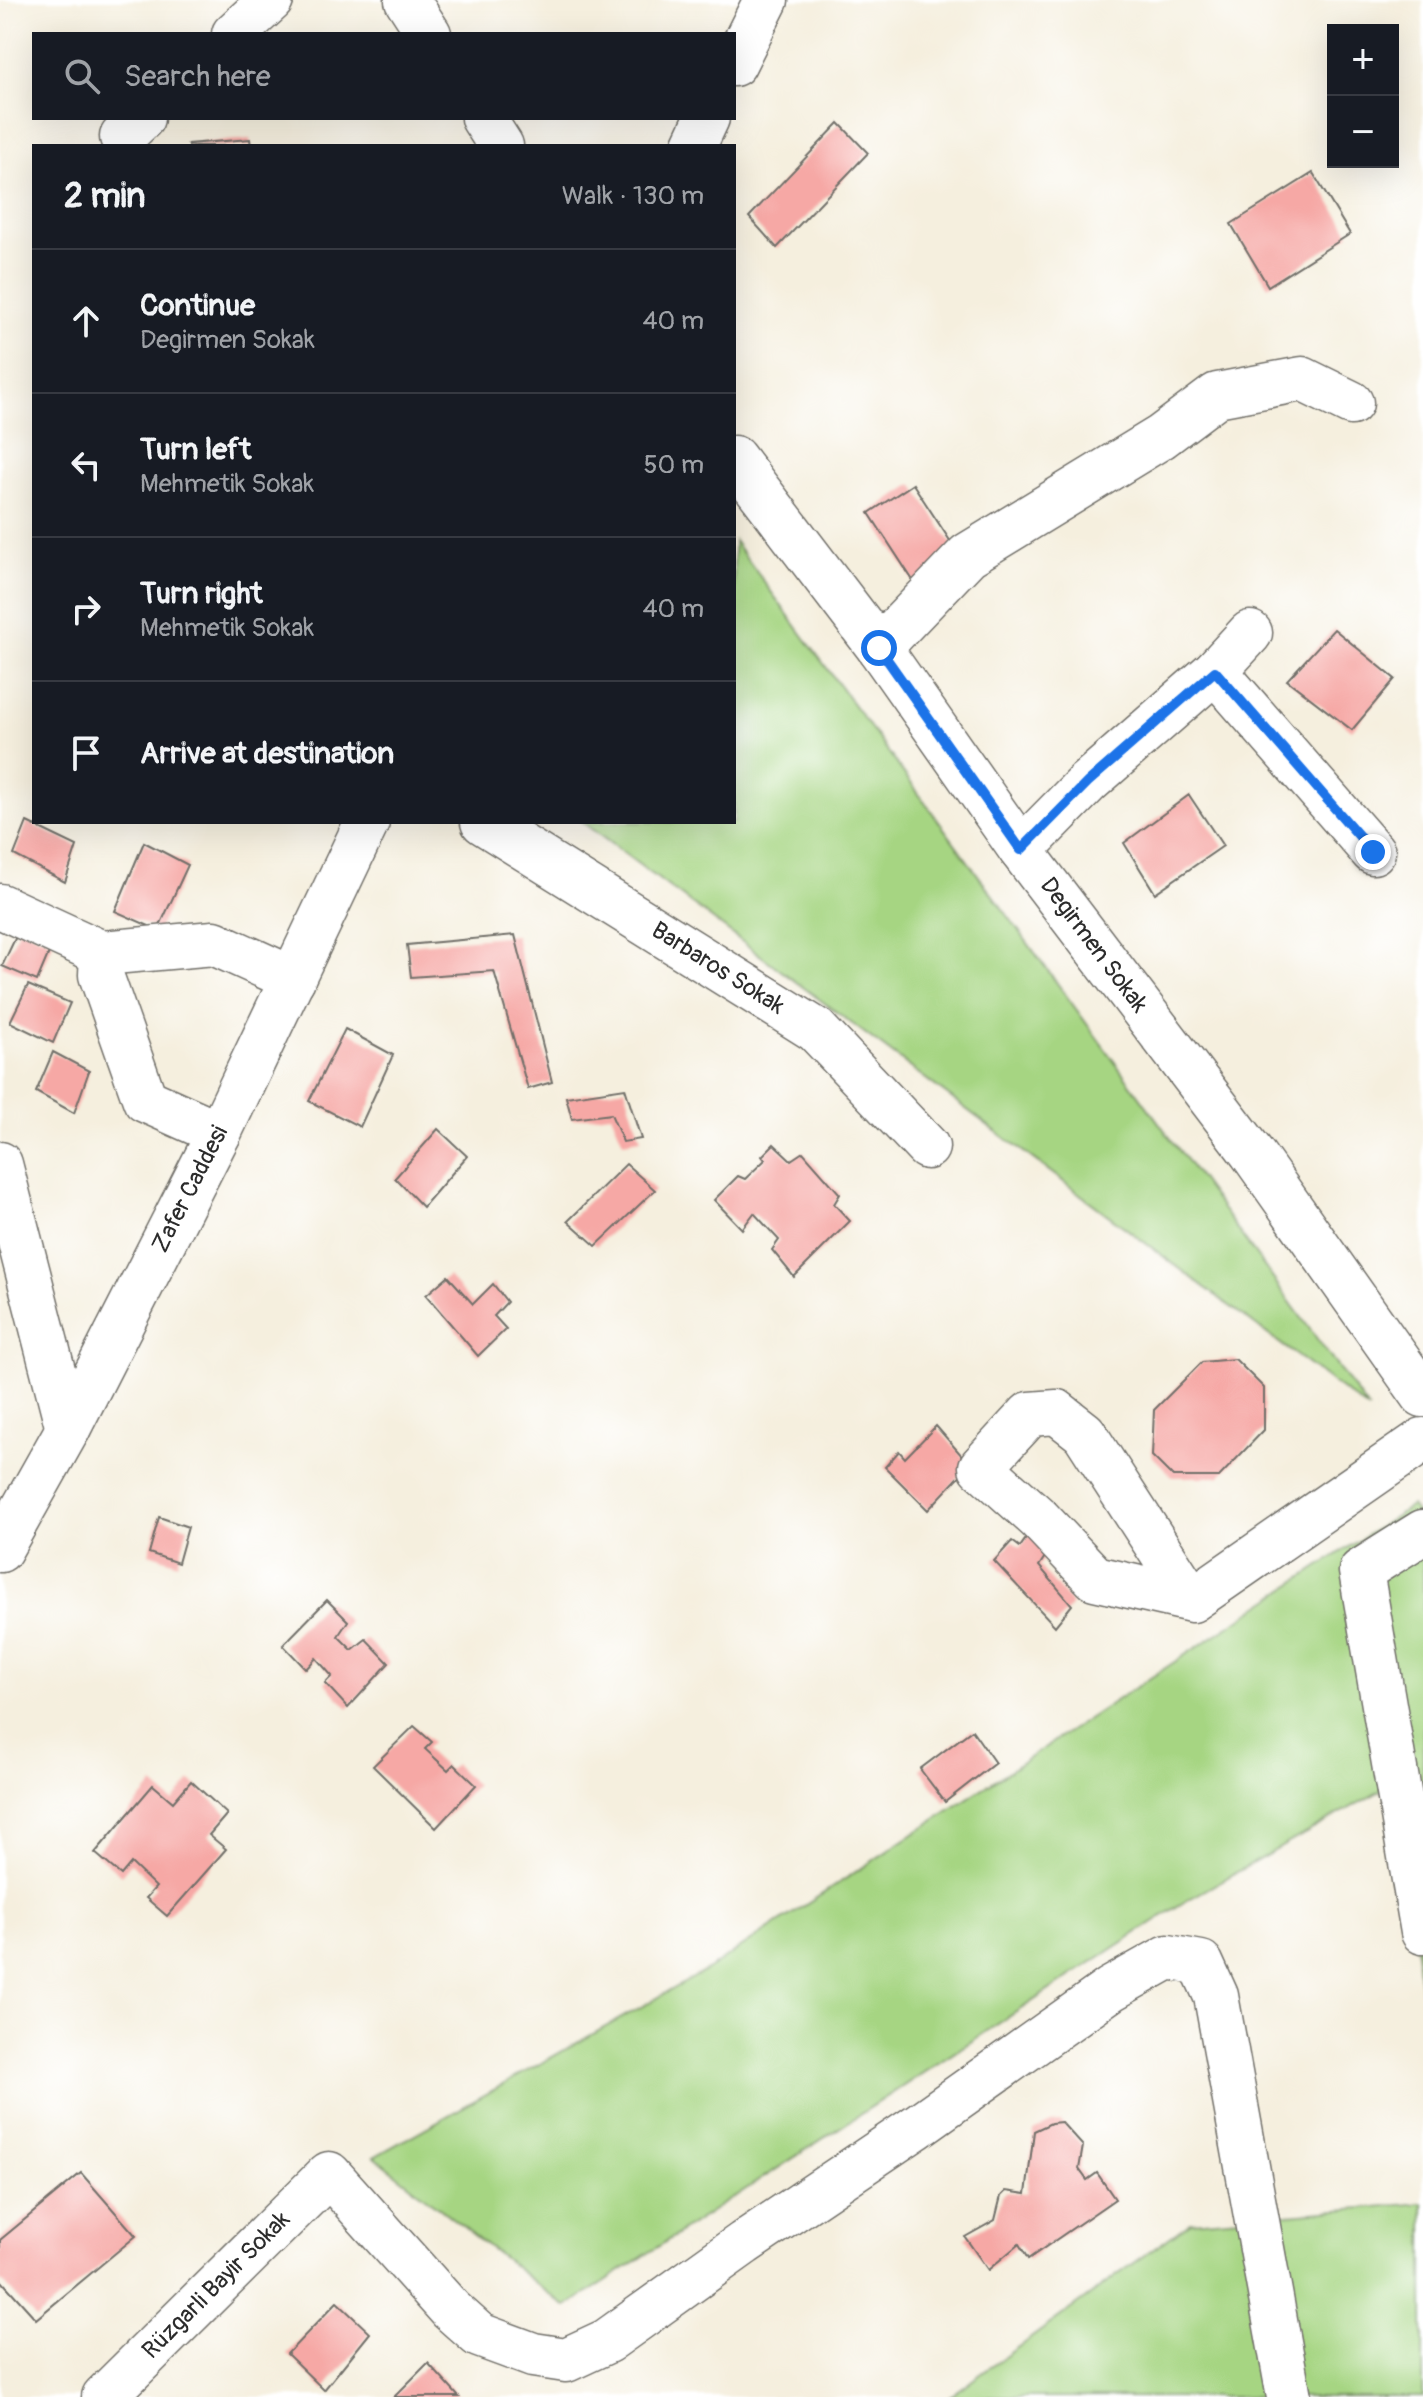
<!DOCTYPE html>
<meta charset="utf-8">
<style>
:root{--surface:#171b24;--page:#20242c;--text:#f1f3f6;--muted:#9ea1a6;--line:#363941}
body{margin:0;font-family:Pangolin,sans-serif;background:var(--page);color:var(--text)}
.controls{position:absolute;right:24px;top:24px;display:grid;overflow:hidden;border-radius:0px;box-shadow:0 8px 32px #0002}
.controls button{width:72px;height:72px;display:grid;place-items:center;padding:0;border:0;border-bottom:2px solid var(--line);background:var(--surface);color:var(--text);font:40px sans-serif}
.stop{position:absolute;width:24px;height:24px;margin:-18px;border:6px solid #1a73e8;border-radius:50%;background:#fff}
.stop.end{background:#1a73e8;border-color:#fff;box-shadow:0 2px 8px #0008}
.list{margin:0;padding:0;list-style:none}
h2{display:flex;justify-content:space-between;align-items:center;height:104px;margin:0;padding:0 32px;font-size:34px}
h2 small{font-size:26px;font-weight:400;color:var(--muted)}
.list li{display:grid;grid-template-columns:52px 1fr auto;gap:24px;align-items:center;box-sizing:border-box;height:144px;padding:0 32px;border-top:2px solid var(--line)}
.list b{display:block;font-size:30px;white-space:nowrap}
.list p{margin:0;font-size:26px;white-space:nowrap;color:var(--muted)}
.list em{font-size:26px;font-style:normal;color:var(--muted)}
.icon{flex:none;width:44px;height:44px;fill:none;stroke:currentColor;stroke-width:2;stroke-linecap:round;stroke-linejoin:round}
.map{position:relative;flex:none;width:1423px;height:2397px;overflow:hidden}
.search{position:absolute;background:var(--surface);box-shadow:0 8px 32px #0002;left:32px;top:32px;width:704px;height:88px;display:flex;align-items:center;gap:20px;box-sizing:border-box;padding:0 28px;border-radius:0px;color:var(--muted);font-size:30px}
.panel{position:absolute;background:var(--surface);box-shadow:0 8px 32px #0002;left:32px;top:144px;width:704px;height:680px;border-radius:0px}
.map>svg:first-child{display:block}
.green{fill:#a6d582;stroke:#688056;stroke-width:2}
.building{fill:#f6a8a5}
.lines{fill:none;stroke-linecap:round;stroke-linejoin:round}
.minor-casing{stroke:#72706a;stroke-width:47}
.minor{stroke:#fff;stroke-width:44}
.route{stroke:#1a73e8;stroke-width:10}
.labels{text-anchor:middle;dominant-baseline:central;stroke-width:7;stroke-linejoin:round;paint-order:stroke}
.street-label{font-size:24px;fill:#2b2b2b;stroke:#fff}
</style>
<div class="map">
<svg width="1423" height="2397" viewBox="0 0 1423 2397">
<rect width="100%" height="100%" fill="#fff"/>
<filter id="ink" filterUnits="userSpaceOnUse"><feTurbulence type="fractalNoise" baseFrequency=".0125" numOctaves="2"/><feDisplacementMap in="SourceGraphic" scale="16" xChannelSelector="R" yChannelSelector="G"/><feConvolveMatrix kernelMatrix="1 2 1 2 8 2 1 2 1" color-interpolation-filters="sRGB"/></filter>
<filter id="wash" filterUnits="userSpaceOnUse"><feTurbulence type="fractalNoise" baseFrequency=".006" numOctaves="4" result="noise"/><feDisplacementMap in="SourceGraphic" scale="32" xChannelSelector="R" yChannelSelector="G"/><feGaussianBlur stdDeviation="1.8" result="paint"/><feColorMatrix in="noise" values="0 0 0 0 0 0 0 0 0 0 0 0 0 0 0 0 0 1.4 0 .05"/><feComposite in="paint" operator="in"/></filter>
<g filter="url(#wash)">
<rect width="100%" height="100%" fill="#f5efde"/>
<g class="green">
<polygon points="734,541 1369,1410 582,822 734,822"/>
<polygon points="1411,1506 1423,1521 1423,2012 1410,1887 1412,1773 1184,1902 566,2307 374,2157 707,1970"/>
<polygon points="1423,2203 1423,2397 949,2397 1191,2222"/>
</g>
<g id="blocks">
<g class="building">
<polygon points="839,123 868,153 777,248 749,217"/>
<polygon points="250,139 251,146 189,146 188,144"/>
<polygon points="1313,173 1350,234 1268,286 1231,224"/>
<polygon points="913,484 960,556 916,585 869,513"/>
<polygon points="1334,629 1395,679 1352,730 1287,680"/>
<polygon points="1189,795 1223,846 1155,893 1124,843"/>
<polygon points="27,822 77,846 65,882 14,855"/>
<polygon points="144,842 188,865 158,930 115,911"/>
<polygon points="20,928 53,943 37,981 2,966"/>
<polygon points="515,935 552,1082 528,1089 494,971 411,977 407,945"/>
<polygon points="28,985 70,1003 53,1043 10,1022"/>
<polygon points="345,1029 393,1055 360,1127 309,1101"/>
<polygon points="53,1052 89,1071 74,1113 36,1092"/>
<polygon points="625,1088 641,1139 623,1142 611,1114 572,1119 566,1097"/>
<polygon points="438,1129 467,1156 423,1207 395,1178"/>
<polygon points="774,1144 791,1160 803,1152 840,1194 834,1204 850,1221 794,1277 772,1250 779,1240 754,1213 742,1229 714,1200 738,1176 745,1179 765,1160 762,1156"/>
<polygon points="626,1164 655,1190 596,1246 568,1221"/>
<polygon points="448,1276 473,1304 493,1284 507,1302 494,1316 506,1329 478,1356 426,1295"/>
<polygon points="1235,1359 1264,1388 1264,1430 1219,1477 1173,1477 1152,1456 1154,1410 1202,1362"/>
<polygon points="936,1426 970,1465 928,1510 885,1467 899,1451 905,1458"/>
<polygon points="159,1517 188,1527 178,1563 149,1553"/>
<polygon points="1030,1533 1050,1549 1039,1566 1072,1605 1055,1626 994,1561 1012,1541 1020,1547"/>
<polygon points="327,1600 348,1621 338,1636 352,1650 366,1639 389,1663 348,1708 325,1683 332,1676 316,1658 306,1669 283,1645"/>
<polygon points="414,1726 432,1742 425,1749 448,1770 454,1764 476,1785 436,1828 373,1766"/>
<polygon points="972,1730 995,1763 945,1802 920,1769"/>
<polygon points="191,1781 227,1814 209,1835 226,1849 167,1916 146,1898 156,1887 131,1863 121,1875 95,1853 153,1785 173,1802"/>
<polygon points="1061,2122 1083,2146 1079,2169 1087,2180 1097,2173 1115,2199 1028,2259 1019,2244 988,2270 965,2237 995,2220 1001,2196 1006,2191 1026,2194 1034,2131 1051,2123"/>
<polygon points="81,2173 136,2236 36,2319 0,2279 0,2240"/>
<polygon points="337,2302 370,2333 324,2390 287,2354"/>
<polygon points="428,2363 459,2397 394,2397"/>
</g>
</g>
</g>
<g filter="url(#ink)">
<use href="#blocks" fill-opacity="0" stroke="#72706a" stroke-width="2"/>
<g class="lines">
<defs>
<g id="minor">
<polyline points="407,0 429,34"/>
<polyline points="234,34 271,0"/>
<polyline points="734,64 766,0"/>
<polyline points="483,118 501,146"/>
<polyline points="122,137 142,118"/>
<polyline points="694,146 707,118"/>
<polyline points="734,458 879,648 1021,850 1252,1153 1423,1395"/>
<polyline points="879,648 968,555 1161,437 1217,395 1302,379 1351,403"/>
<polyline points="1215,671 1373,852"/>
<polyline points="483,822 816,1030 927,1147"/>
<polyline points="1021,850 1088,782 1215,671 1250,633"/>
<polyline points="0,906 102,953 214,943 293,979"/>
<polyline points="102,953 101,975 145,1100 219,1133"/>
<polyline points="0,1164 68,1429"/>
<polyline points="1423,1532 1361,1571 1423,1932"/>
<polyline points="0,1550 68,1429 219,1133 367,822"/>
<polyline points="1192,1600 1084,1433 1057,1412 1030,1414 981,1467 1039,1519 1095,1578 1192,1600 1423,1440"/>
<polyline points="104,2397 329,2174 451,2310 479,2335 533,2355 566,2360 607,2341 744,2243 915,2128 1111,1989 1168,1957 1201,1963 1216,1996 1289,2397"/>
</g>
</defs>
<use href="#minor" class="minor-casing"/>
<use href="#minor" class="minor"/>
</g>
</g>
<g class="lines" filter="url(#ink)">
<polyline class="route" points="879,648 1021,850 1088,782 1215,671 1373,852"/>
</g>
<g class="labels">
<g class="street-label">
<text transform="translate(1094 945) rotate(53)">Degirmen Sokak</text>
<text transform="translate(718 968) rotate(32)">Barbaros Sokak</text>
<text transform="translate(190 1189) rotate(-63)">Zafer Caddesi</text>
<text transform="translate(216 2285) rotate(-45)">Rüzgarli Bayir Sokak</text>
</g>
</g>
</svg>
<div class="controls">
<button>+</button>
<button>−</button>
</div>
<div class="stop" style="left:879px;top:648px"></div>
<div class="stop end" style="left:1373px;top:852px"></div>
<div class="search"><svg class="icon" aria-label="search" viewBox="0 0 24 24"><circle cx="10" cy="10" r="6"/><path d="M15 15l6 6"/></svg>Search here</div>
<section class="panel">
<h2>2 min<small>Walk · 130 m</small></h2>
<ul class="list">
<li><svg class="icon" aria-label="ahead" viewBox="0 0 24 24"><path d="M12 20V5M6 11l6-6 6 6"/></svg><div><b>Continue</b><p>Degirmen Sokak</p></div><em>40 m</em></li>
<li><svg class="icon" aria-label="left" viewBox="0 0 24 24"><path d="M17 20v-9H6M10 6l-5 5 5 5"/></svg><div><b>Turn left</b><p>Mehmetik Sokak</p></div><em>50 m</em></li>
<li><svg class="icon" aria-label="right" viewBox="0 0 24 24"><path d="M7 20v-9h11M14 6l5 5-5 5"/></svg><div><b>Turn right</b><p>Mehmetik Sokak</p></div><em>40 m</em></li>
<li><svg class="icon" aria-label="arrive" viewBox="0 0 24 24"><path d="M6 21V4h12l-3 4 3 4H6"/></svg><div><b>Arrive at destination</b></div></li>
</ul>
</section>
</div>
